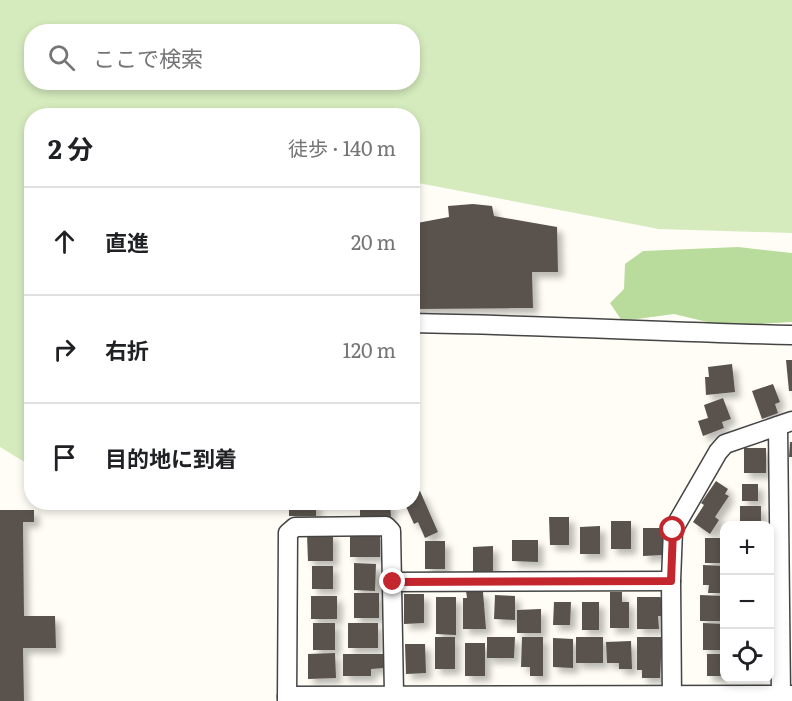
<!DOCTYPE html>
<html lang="ja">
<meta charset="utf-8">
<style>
:root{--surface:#fff;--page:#f2f2f2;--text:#202124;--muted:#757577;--line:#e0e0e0}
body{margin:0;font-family:Literata,"Noto Sans JP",serif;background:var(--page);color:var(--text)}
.controls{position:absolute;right:18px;bottom:18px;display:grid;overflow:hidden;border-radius:12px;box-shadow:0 3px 9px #0003}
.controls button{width:54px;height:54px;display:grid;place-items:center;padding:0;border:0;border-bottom:2px solid var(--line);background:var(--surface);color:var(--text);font:30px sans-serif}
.stop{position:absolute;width:18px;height:18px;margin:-14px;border:4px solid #c4262e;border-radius:50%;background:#fff}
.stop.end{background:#c4262e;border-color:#fff;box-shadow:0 2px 6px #0008}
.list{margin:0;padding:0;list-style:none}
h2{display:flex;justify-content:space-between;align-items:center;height:78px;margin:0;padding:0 24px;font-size:26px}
h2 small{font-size:20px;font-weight:400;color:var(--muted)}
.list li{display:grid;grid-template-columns:39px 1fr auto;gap:18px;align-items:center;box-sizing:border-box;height:108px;padding:0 24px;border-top:2px solid var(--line)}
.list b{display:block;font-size:22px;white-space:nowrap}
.list em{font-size:20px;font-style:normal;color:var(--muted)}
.icon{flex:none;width:33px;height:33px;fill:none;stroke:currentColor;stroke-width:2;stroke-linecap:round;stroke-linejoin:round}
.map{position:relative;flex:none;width:792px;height:701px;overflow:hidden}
.search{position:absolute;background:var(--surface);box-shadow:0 3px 9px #0003;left:24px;top:24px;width:396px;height:66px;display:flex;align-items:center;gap:15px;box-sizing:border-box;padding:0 21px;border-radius:24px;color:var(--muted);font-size:22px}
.panel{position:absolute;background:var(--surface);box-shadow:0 3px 9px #0003;left:24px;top:108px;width:396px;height:402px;border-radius:24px}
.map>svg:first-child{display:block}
.green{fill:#d5ebbd;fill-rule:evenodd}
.forest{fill:#b9dc9c}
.building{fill:#5a524d;filter:url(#shadow)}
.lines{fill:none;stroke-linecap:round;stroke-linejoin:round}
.minor-casing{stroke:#444;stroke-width:21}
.minor{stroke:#fff;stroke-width:18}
.route{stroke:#c4262e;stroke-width:8}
</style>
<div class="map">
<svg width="792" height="701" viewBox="0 0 792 701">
<defs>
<filter id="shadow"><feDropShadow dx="5.5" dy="5.5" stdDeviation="3" flood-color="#0004"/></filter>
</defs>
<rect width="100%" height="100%" fill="#fffdf5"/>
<path class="green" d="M0 0H792V233L659 229 413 182 412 116H32L31 466 0 447ZM32 32H412V82H32Z"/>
<polygon class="forest" points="738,247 792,253 792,322 724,326 674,314 622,321 610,303 624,289 625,264 643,251"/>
<g class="building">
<polygon points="473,204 492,206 494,216 557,227 558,272 532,272 533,308 412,309 412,224 449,217 448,206"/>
<polygon points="786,360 792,360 792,391 789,391"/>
<polygon points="732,364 735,392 706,395 705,377 709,377 708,367"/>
<polygon points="773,384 780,402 775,404 778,413 762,419 752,391"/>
<polygon points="723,398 731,419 722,422 724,428 703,436 698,421 708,418 704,405"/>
<polygon points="790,442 792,442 792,457 789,457"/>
<rect x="744" y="448" width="22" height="25"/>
<polygon points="716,481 728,489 725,494 729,496 715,517 719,520 710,534 693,522 704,505 701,503"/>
<rect x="742" y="484" width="16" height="17"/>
<polygon points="420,491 438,532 425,538 418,522 414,524 404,502 412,502 412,494"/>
<rect x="289" y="502" width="27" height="14"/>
<polygon points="360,502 390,502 391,517 360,517"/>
<rect x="740" y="506" width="21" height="20"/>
<polygon points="0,510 34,510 34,522 23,522 24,616 55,616 56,648 23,648 24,701 0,701"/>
<polygon points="549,517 569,517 569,545 550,545"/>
<rect x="611" y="521" width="20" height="28"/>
<polygon points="600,526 600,554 580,554 580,527"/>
<polygon points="643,528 663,528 663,555 643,556"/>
<polygon points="307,534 333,534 333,561 308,561"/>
<rect x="350" y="534" width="30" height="23"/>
<rect x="705" y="538" width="19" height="25"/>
<polygon points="512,540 538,540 538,562 512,561"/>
<rect x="425" y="541" width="20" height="28"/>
<polygon points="493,546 493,574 473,575 473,547"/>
<polygon points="354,563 376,564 375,591 354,590"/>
<polygon points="703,565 724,566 724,593 708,593 709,585 703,585"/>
<rect x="312" y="566" width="21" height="23"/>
<polygon points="466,591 483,592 486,629 463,629 463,598 467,598"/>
<polygon points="610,592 622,592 622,602 629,602 629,628 610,628"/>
<rect x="354" y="593" width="25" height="25"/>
<polygon points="404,594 424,594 424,623 404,624"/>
<polygon points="495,595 515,596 515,620 494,619"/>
<polygon points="700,595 724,596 724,621 700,621"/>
<rect x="311" y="596" width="26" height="23"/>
<polygon points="436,597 456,597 456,635 436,634"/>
<polygon points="637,597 660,597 663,600 663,616 658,616 659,629 637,629"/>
<polygon points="554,602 571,602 570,625 553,625"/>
<rect x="582" y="602" width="17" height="28"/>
<polygon points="541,609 541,633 517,633 517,610"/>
<rect x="313" y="623" width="22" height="27"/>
<rect x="348" y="623" width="30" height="25"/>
<polygon points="703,623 724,624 724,650 703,650"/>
<rect x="435" y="637" width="20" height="32"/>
<polygon points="487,637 515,637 514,658 487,658"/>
<polygon points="522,637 543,637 543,676 530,676 530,667 521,667"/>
<rect x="576" y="637" width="27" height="26"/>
<polygon points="637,637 662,637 660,678 642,678 642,670 637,670"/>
<polygon points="553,638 573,639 573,668 553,667"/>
<polygon points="631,641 632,669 619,669 619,663 607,663 606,642"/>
<rect x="465" y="643" width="20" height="33"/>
<polygon points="405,644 425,644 426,673 406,674"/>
<polygon points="335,653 336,678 308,679 308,654"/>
<polygon points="343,654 384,654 384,668 371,669 371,676 343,676"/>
<rect x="707" y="654" width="17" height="22"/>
</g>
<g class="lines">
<defs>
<g id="minor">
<path d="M412 323C539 325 665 332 792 335"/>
<polyline points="778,426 781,695"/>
<polyline points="392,582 671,581"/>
<polyline points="287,696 792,695"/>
<polyline points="287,701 288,533 295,527 386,526 391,531 394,694"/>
<polyline points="672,701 671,581 673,530 718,452 725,444 792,421"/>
</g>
</defs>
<use href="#minor" class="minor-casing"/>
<use href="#minor" class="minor"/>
</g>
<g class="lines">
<polyline class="route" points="393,582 671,581 673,530"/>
</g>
</svg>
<div class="controls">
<button>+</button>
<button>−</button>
<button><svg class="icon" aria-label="locate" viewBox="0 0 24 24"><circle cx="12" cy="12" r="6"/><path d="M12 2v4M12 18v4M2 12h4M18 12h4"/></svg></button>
</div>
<div class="stop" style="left:673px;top:530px"></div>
<div class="stop end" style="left:393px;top:582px"></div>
<div class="search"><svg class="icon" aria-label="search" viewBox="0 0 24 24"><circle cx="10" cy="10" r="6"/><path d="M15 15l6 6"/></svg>ここで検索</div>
<section class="panel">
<h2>2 分<small>徒歩 · 140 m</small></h2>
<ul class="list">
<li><svg class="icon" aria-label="ahead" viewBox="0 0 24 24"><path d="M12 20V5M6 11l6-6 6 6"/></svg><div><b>直進</b></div><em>20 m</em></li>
<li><svg class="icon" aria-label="right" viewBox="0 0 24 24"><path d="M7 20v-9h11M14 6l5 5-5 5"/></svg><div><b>右折</b></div><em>120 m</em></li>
<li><svg class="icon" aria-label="arrive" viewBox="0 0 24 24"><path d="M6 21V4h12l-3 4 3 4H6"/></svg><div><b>目的地に到着</b></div></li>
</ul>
</section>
</div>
